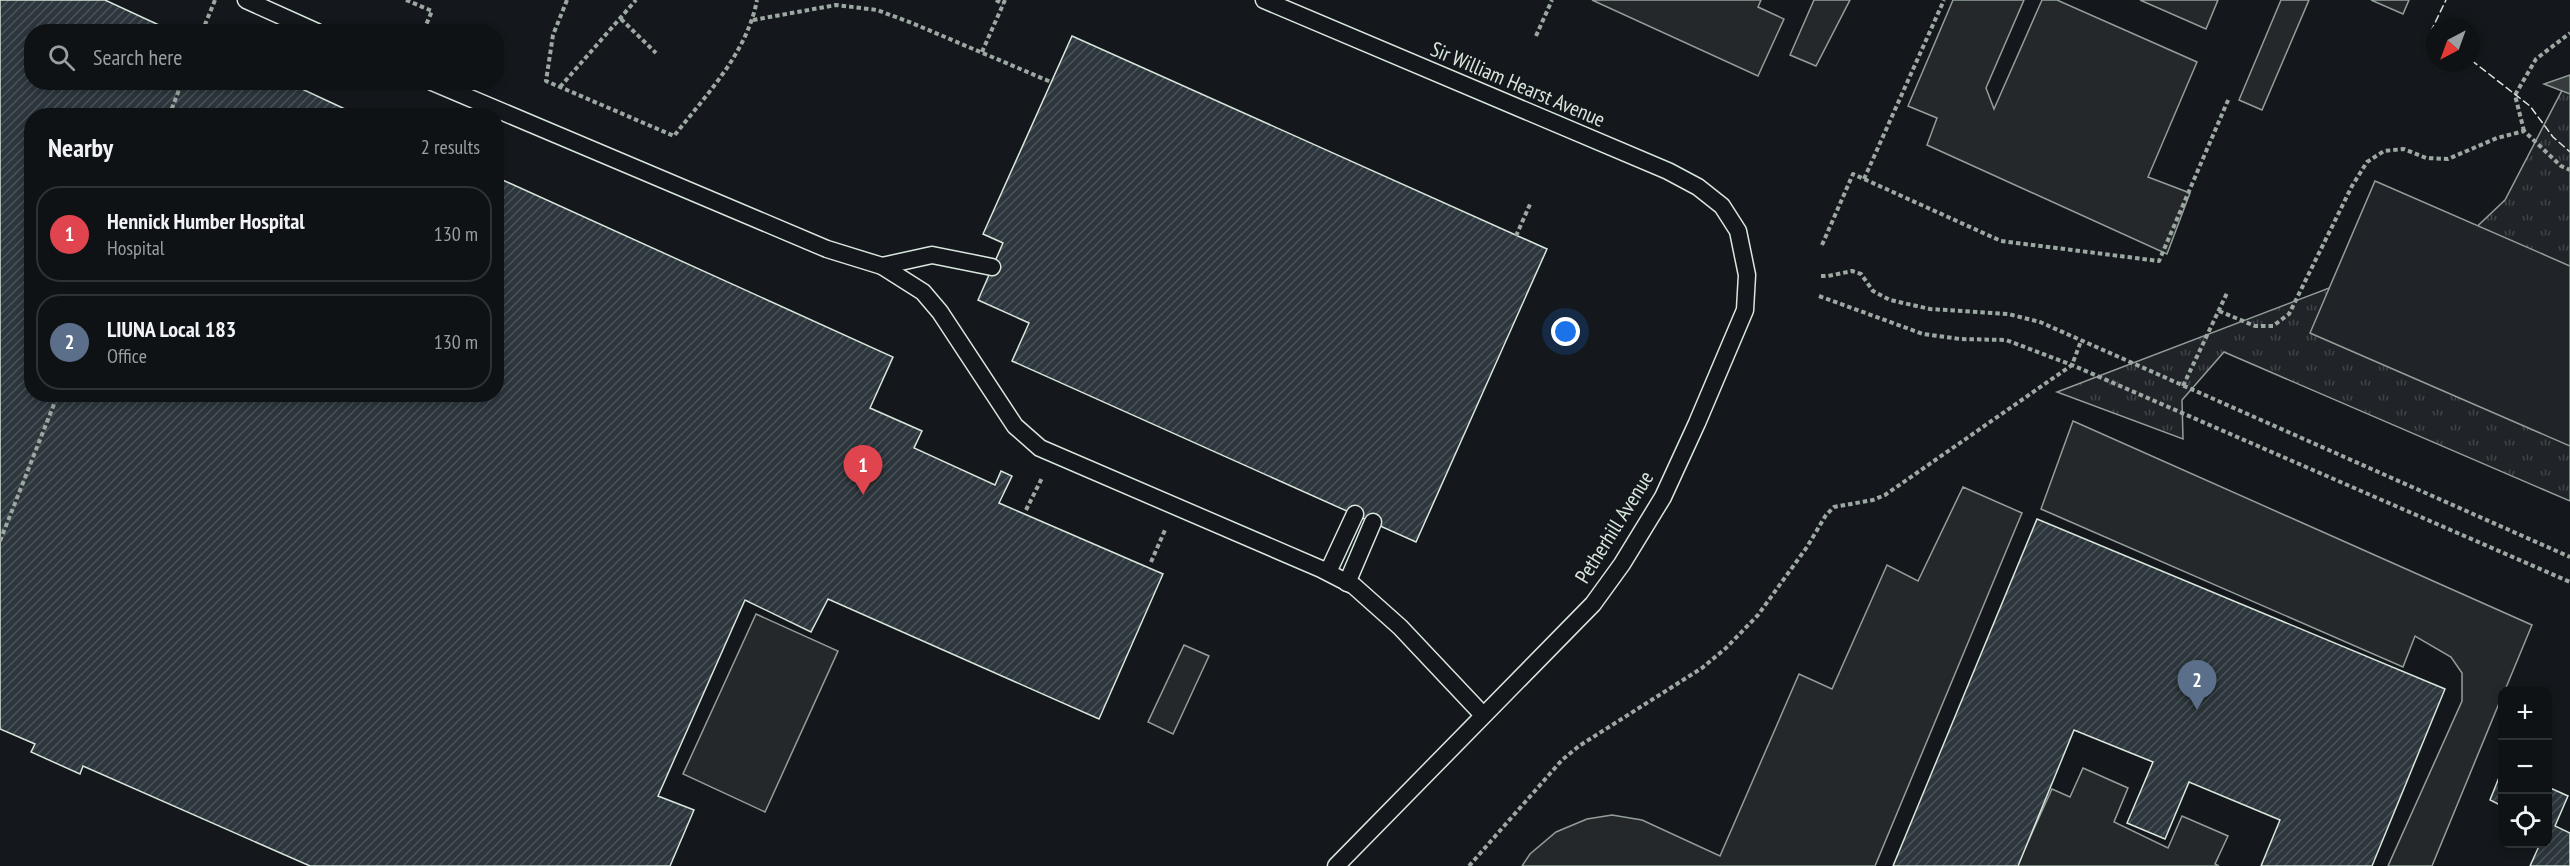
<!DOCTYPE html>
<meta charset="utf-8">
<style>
:root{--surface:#0f1215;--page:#181b1e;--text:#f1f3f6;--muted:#9b9ea0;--line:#2f3234;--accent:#0f766e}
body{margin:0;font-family:"PT Sans Narrow",sans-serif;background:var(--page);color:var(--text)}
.controls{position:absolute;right:18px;bottom:18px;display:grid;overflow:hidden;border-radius:12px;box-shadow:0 3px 9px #0003}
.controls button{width:54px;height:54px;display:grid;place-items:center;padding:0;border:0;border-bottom:2px solid var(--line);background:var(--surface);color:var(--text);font:30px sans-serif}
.compass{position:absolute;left:2426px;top:18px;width:54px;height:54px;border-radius:50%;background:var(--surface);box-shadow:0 3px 9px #0003;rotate:221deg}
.you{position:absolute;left:1566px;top:332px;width:21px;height:21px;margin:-15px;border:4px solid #fff;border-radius:50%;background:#1a73e8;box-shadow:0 0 0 9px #1a73e833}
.badge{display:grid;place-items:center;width:39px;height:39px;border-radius:50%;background:var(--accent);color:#fff;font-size:20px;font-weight:700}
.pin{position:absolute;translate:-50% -50px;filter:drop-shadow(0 2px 3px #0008)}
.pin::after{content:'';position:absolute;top:32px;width:21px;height:18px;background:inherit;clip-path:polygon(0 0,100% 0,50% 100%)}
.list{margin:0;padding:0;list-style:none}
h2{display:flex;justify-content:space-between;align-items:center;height:78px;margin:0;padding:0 24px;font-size:26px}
h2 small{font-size:20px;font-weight:400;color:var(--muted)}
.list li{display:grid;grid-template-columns:39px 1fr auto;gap:18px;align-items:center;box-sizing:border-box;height:96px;margin:0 12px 12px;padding:0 12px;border:2px solid var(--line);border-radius:24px}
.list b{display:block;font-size:22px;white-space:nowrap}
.list p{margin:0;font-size:20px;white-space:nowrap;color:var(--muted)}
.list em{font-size:20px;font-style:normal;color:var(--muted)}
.icon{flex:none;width:33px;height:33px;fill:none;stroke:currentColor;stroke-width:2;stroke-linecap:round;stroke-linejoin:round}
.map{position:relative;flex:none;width:2570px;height:866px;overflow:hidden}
.search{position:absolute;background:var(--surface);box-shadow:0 3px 9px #0003;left:24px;top:24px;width:480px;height:66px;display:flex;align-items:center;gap:15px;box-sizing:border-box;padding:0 21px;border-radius:24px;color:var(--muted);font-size:22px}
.panel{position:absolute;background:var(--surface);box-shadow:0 3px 9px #0003;left:24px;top:108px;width:480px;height:294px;border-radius:24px}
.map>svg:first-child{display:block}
.grass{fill:url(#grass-tufts);stroke:#939e99;stroke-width:1.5}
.pitch{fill:#202428;stroke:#939e99;stroke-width:1.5}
.parking{fill:#24282b;stroke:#939e99;stroke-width:1.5}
.water{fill:#363b3e;stroke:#939e99;stroke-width:1.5}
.building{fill:url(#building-hatch);stroke:#d8e6dc;stroke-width:1.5}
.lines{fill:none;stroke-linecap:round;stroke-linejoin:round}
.service-casing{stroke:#d8e6dc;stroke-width:19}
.path{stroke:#9da8a2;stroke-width:4;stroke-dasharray:4.5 3;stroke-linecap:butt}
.service{stroke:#14181c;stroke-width:16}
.fence{stroke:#d8e6dc;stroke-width:1.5;stroke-dasharray:8 3;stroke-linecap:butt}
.labels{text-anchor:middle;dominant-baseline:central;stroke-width:4.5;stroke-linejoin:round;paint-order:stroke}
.street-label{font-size:21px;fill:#d8e6dc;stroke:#14181c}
</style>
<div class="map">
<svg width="2570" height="866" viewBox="0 0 2570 866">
<defs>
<pattern id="grass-tufts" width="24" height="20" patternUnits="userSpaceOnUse" patternTransform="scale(1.5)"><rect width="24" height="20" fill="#202428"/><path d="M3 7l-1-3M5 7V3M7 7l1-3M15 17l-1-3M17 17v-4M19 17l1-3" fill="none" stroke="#404447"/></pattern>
<pattern id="building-hatch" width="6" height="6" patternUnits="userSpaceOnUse" patternTransform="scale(1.5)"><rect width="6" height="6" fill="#2c363c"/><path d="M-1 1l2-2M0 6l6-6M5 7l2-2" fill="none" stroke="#4a5358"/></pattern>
</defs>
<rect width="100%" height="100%" fill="#14181c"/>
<polygon class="grass" points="2570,75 2570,501 2224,352 2182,400 2183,439 2057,392 2468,235 2505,200"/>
<polygon class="pitch" points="2375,181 2570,266 2570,446 2310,333"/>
<g class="parking">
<polygon points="1592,0 1761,0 1758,7 1784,19 1758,76"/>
<polygon points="1814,0 1850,0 1816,66 1790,55"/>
<polygon points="1953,0 2024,0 1986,88 1994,109 2042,0 2057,0 2197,62 2148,177 2190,193 2167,254 1927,145 1937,118 1908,106"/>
<polygon points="2140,0 2218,0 2206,29"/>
<polygon points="2281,0 2309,0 2262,110 2239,100"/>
<polygon points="2371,0 2409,0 2403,14"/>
<polygon points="2073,421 2532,625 2505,690 2502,690 2502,696 2432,866 2388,866 2462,701 2462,673 2451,657 2415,636 2403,667 2041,509"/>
<polygon points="1963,487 2022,513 1875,866 1522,866 1530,854 1556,832 1587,819 1612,815 1642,820 1720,856 1799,674 1832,689 1887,565 1918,581"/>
<polygon points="756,614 838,651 765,812 683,774"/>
<polygon points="1184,645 1209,656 1173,734 1148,722"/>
<polygon points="2083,768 2128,788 2114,822 2168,848 2182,816 2228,836 2215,864 2219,866 2017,866 2052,789 2070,797"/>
</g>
<polygon class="water" points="2570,75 2570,94 2544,84"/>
<g class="building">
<polygon points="0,0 105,0 174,32 32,32 32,82 287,82 360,116 32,116 32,394 496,394 496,177 893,357 870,408 922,431 914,448 995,485 1001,471 1012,476 999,503 1163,574 1099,719 828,599 811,632 745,600 658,796 694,810 670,866 310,866 83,766 80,774 31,752 35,744 0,729"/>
<polygon points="1072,36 1547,249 1416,542 1012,361 1029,323 978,300 1003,243 983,234"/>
<polygon points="2037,519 2445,689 2372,866 2261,866 2280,820 2189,782 2165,839 2127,823 2153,762 2074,730 2018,866 1893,866"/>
<polygon points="2502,770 2502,806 2490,800"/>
<polygon points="2548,787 2568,796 2555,826 2570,833 2570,866 2530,866 2540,844 2548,844"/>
</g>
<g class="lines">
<defs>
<g id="service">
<polyline points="246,0 317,32"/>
<polyline points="1264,0 1668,171 1698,187 1722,206 1738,231 1747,275 1745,310 1697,423 1663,497 1622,564 1593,604 1336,866"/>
<polyline points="432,82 827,249 882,266 923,292 940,312 1015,426 1040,448 1321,569 1354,586 1400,627 1483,715"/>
<polyline points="882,266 932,255 992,267"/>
<polyline points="1328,572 1355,514"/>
<polyline points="1347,583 1373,522"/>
</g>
</defs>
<use href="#service" class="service-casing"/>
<g class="path">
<polyline points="406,0 432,11 423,32"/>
<path d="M567 0 553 35 546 81 674 136C706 95 747 53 757 0"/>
<polyline points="996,0 1003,4"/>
<polyline points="621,19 656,53"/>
<polyline points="753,20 836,5 877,10 912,23 1051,82"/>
<polyline points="202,32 215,0"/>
<polyline points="1536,36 1552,0"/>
<polyline points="982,52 1005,0"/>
<polyline points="560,87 636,0"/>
<polyline points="169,116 182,82"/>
<polyline points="2524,131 2515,95 2536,59 2570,33"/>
<polyline points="1864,179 1944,0"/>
<polyline points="1516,236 1531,202"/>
<polyline points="1822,245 1853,174 2001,241 2159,261 2229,98"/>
<polyline points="1821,276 1828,276 1852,271 1861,274 1873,291 1890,300 1930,309 2008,314 2040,322 2570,557"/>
<polyline points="1819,296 1923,334 1960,339 2006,340 2072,365 2570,582"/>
<polyline points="2219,311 2255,326 2273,326 2289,314 2352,186 2367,162 2384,151 2404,149 2426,158 2448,159 2497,138 2524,131 2561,166 2570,170"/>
<polyline points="2183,386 2227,293"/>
<polyline points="1026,510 1042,478"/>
<polyline points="0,541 58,394"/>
<polyline points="1151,562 1165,530"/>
<polyline points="1469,866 1562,760 1579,746 1702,668 1726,648 1758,615 1807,547 1826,515 1834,507 1873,500 1885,495 2072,365 2081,341"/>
</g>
<use href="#service" class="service"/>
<g class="fence">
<polyline points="2435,31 2432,29 2446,0"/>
<polyline points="2471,60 2530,106 2553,137 2570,152"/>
</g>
</g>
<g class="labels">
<g class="street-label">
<text transform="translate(1518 84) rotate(23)">Sir William Hearst Avenue</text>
<text transform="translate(1614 527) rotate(-58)">Petherhill Avenue</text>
</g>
</g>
</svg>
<div class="controls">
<button>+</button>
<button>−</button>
<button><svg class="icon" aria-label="locate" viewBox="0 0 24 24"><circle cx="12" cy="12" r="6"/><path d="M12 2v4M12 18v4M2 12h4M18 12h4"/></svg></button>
</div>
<svg class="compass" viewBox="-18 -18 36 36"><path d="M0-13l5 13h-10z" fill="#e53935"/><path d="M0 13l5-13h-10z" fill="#9b9ea0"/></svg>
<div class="you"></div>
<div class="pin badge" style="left:863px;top:495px;background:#e0444e">1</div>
<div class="pin badge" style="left:2197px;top:710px;background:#5c6f8a">2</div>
<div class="search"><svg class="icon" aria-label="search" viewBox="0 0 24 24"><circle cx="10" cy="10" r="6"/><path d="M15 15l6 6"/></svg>Search here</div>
<section class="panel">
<h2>Nearby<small>2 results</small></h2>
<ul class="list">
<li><span class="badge" style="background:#e0444e">1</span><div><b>Hennick Humber Hospital</b><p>Hospital</p></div><em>130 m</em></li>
<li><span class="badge" style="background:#5c6f8a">2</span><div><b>LIUNA Local 183</b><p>Office</p></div><em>130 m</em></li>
</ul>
</section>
</div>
